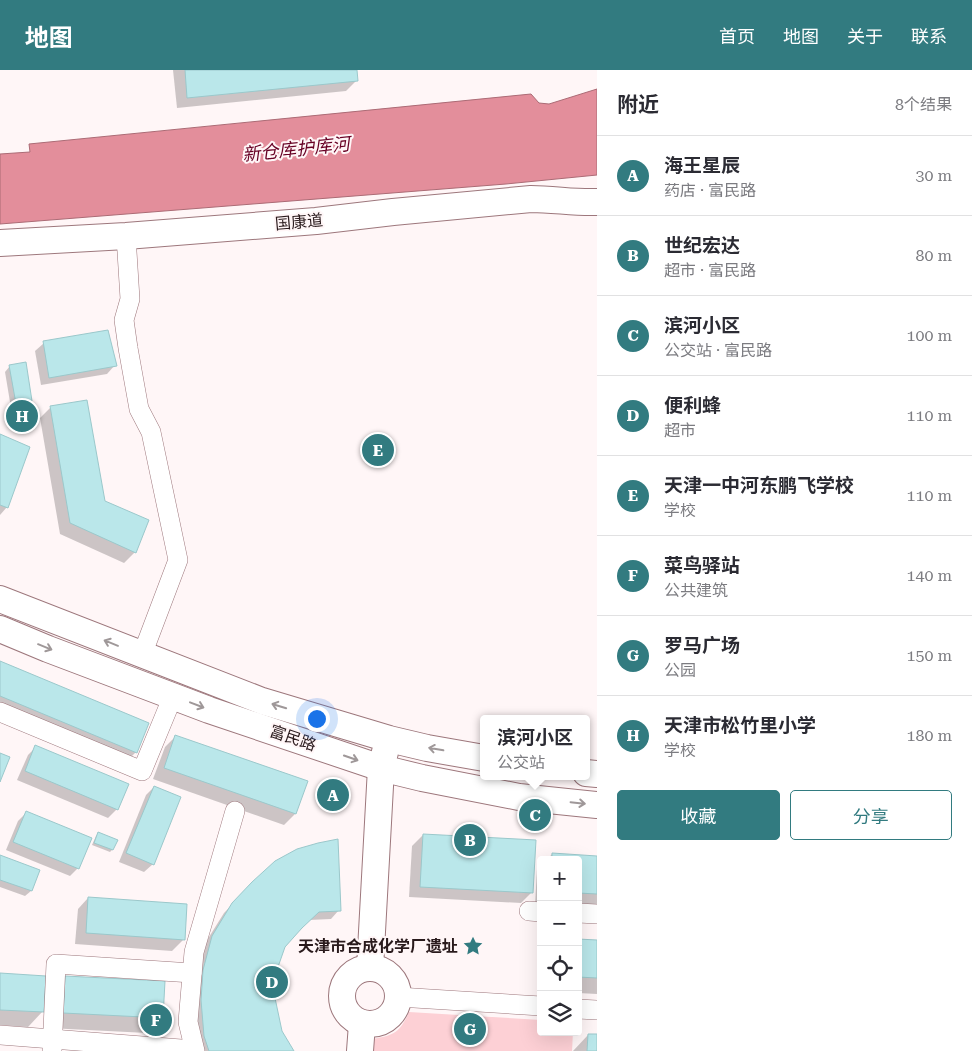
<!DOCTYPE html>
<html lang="zh">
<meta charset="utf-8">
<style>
:root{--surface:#fff;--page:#f7f7f7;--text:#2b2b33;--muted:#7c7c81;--line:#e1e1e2;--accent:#327b80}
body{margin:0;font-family:"Roboto Serif","Noto Sans SC",serif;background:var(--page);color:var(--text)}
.controls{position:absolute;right:15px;bottom:15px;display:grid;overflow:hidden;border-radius:5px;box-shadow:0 5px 20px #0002}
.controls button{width:45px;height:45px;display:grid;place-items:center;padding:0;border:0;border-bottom:1px solid var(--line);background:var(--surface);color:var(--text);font:25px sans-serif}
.you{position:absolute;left:316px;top:648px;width:18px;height:18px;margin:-12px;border:4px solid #fff;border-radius:50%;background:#1a73e8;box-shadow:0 0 0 8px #1a73e833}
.badge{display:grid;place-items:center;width:32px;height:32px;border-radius:50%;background:var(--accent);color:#fff;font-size:16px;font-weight:700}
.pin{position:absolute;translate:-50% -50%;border:2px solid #fff;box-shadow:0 1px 5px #0006}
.popup{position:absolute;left:480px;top:645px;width:110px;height:65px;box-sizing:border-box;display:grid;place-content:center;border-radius:5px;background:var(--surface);filter:drop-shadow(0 1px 4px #0005);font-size:16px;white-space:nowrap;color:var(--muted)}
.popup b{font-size:19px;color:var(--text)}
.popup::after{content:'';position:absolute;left:50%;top:100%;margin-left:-10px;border:10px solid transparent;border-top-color:var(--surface)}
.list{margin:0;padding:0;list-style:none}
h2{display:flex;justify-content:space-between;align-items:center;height:65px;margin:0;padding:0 20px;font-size:21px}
h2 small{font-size:16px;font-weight:400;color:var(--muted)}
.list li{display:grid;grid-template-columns:32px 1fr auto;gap:15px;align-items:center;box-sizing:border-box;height:80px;padding:0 20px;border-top:1px solid var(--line)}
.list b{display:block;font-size:19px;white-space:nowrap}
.list p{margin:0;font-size:16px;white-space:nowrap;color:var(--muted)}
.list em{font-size:16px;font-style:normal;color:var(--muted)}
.actions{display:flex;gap:10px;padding:15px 20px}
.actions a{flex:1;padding:11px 0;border:1px solid var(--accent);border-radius:5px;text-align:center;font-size:18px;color:var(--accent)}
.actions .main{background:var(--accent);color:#fff}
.icon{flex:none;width:28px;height:28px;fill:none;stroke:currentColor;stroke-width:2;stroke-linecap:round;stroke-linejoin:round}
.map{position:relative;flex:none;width:597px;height:981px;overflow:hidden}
header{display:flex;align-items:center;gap:30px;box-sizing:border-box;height:70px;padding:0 25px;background:var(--accent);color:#fff}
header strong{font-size:24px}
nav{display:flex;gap:28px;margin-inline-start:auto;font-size:18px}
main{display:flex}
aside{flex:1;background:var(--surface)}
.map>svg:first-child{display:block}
.green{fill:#fdd0d5}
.water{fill:#e38e9b;stroke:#ab6b75}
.shadow{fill:#0003}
.building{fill:#bae7ea;stroke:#9bc8cb}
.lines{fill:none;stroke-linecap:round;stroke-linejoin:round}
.street-casing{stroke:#9d777c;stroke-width:20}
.secondary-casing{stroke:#9d777c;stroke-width:28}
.street{stroke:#fff;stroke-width:19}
.secondary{stroke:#fff;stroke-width:26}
.oneway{stroke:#9f9899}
.labels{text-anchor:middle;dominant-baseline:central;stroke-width:4;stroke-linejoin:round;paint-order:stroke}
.street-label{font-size:16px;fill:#291a1c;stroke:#fff6f7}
.poi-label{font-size:16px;font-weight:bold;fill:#291a1c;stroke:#fff6f7;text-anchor:end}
.water-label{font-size:18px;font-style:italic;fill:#670024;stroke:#fff6f7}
</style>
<header>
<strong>地图</strong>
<nav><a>首页</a><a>地图</a><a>关于</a><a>联系</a></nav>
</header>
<main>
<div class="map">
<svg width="597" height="981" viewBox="0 0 597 981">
<rect width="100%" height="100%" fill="#fff6f7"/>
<path class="green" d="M409 942 541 950V962H573L572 981H371V969C393 966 400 963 409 942Z"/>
<polygon class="water" points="597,19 597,105 506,114 0,154 0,84 30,82 29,74 531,24 539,33 549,34"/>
<g class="shadow">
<polygon points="173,0 356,0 357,10 346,21 177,38"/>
<polygon points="44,273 115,295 107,304 41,315 35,281"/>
<polygon points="10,296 31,330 26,336 11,338 5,302"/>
<polygon points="51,337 104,432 135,482 124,493 60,464 40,348"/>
<polygon points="0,365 7,437 0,445"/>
<polygon points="0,592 136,682 125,693 0,641"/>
<polygon points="176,666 306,711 295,744 284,755 153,709 165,677"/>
<polygon points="36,677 127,715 117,739 108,748 17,710 28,685"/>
<polygon points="154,717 153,794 144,802 119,792 146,725"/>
<polygon points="26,743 78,798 70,806 6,780 18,751"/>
<polygon points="98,763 112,780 110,782 92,775 96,766"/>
<polygon points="423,765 532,822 521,833 409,827 412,776"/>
<polygon points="552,784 597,787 597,839 578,838 578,790 547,790"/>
<polygon points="0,787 38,801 31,821 25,826 0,817"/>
<polygon points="541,796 541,836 535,836 537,799"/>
<polygon points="253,813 339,840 331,849 309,850 284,877 277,896 274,928 281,961 293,981 198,981 195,910 204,875 224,843"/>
<polygon points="88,828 183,870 172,881 75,874 78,839"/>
<polygon points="578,870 597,871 597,924 578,923"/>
<polygon points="541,883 541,920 538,920 540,884"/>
<polygon points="0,904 43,941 28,957 0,955"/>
<polygon points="65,907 162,948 147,963 48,958 50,922"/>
<polygon points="588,965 597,966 597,981 573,981"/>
</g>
<g class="building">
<polygon points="185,0 357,0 358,11 187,28"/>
<polygon points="108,260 117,296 49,308 43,271"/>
<polygon points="26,292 32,331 16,334 9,295"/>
<polygon points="87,330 105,431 149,450 136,483 70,453 50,336"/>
<polygon points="0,364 30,377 8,438 0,435"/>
<polygon points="0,591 149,653 137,683 0,626"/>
<polygon points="175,665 308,711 296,744 164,698"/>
<polygon points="35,675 129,714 118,740 25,701"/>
<polygon points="0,683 10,687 0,712"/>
<polygon points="154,716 181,727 154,795 126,783"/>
<polygon points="26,741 92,768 79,799 13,772"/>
<polygon points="98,762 118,770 113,780 94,773"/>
<polygon points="423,764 536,770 533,823 420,817"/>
<polygon points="338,769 341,841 319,842 302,858 285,877 278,897 275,928 282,961 294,981 209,981 204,966 201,930 203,900 212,866 232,833 252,812 275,791 297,779 318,773"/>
<polygon points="552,783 597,786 597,824 578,823 578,790 552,790"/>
<polygon points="0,785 40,800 32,821 0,810"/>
<polygon points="88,827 187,834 185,870 86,863"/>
<polygon points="578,869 597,870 597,908 578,907"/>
<polygon points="0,903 46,906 44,942 0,940"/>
<polygon points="65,906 165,911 163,948 63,943"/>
<polygon points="588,964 597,964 597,981 587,981"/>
</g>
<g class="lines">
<defs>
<g id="street">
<polyline points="126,166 130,229 124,250 128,278 139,339 151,362 178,490 142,585"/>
<polyline points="0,642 142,701 173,626"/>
<polyline points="529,841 541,842"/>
<polyline points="578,843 597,844"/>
<polyline points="398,927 541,936"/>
<polyline points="578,939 597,940"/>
<polyline points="0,965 194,980"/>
<polyline points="52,981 56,894 192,903"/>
<polyline points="195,981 188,952 194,882 235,741"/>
</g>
<g id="secondary">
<path d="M0 173 126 166 316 151 393 142 531 129C554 129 575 133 597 132"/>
<polyline points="0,529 262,631 389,669 427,678 484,688"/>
<polyline points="0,559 48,579 209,640 381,698 422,708 519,727 597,735"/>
<polyline points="586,703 597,704"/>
<circle cx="370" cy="926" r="28"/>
<polyline points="370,898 381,698 385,682"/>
<polyline points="360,981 362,954"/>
</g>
</defs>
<use href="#street" class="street-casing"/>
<use href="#secondary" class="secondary-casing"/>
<use href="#street" class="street"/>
<use href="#secondary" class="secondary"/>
</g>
<defs><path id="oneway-shaft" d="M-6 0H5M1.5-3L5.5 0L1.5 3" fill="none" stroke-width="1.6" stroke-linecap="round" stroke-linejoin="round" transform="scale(1.25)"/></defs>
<g class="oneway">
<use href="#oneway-shaft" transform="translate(111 573) rotate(-158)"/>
<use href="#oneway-shaft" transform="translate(45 577) rotate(22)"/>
<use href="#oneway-shaft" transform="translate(197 635) rotate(21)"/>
<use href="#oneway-shaft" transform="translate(279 636) rotate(-163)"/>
<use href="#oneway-shaft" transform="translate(436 679) rotate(-170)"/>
<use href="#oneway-shaft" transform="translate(351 688) rotate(19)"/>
<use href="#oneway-shaft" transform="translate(578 733) rotate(6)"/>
</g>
<defs>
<symbol id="sight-bare" viewBox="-9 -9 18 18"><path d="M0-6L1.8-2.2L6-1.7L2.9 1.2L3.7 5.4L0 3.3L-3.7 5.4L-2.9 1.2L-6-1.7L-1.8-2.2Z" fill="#327b80" stroke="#fff6f7" stroke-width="2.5" paint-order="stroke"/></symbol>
</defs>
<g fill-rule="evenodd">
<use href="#sight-bare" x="459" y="862" width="28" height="28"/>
</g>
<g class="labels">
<g class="street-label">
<text transform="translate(299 152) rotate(-5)">国康道</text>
<text transform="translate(293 668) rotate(19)">富民路</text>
</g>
<g class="poi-label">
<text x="458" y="876">天津市合成化学厂遗址</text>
</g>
<g class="water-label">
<text transform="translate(296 79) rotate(-6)">新仓库护库河</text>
</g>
</g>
</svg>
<div class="controls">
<button>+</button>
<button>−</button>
<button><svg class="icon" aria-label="locate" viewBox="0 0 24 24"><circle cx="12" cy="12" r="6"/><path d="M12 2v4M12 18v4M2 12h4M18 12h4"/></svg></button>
<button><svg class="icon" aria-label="layers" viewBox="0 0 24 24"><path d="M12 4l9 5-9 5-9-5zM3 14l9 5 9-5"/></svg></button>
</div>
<div class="you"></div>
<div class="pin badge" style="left:333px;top:725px">A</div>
<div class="pin badge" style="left:470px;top:770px">B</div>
<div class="pin badge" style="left:535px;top:745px">C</div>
<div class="popup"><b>滨河小区</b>公交站</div>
<div class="pin badge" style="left:272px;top:912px">D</div>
<div class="pin badge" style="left:378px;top:380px">E</div>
<div class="pin badge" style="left:156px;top:950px">F</div>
<div class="pin badge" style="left:470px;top:959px">G</div>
<div class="pin badge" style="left:22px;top:346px">H</div>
</div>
<aside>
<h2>附近<small>8个结果</small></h2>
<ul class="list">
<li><span class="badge">A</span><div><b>海王星辰</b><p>药店 · 富民路</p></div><em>30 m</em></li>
<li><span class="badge">B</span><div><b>世纪宏达</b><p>超市 · 富民路</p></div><em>80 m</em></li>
<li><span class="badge">C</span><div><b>滨河小区</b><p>公交站 · 富民路</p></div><em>100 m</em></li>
<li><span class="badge">D</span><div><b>便利蜂</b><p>超市</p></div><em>110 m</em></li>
<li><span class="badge">E</span><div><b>天津一中河东鹏飞学校</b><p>学校</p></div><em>110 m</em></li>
<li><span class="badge">F</span><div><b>菜鸟驿站</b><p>公共建筑</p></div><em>140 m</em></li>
<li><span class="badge">G</span><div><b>罗马广场</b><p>公园</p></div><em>150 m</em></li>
<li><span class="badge">H</span><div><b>天津市松竹里小学</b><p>学校</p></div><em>180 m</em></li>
</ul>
<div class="actions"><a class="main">收藏</a><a>分享</a></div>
</aside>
</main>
